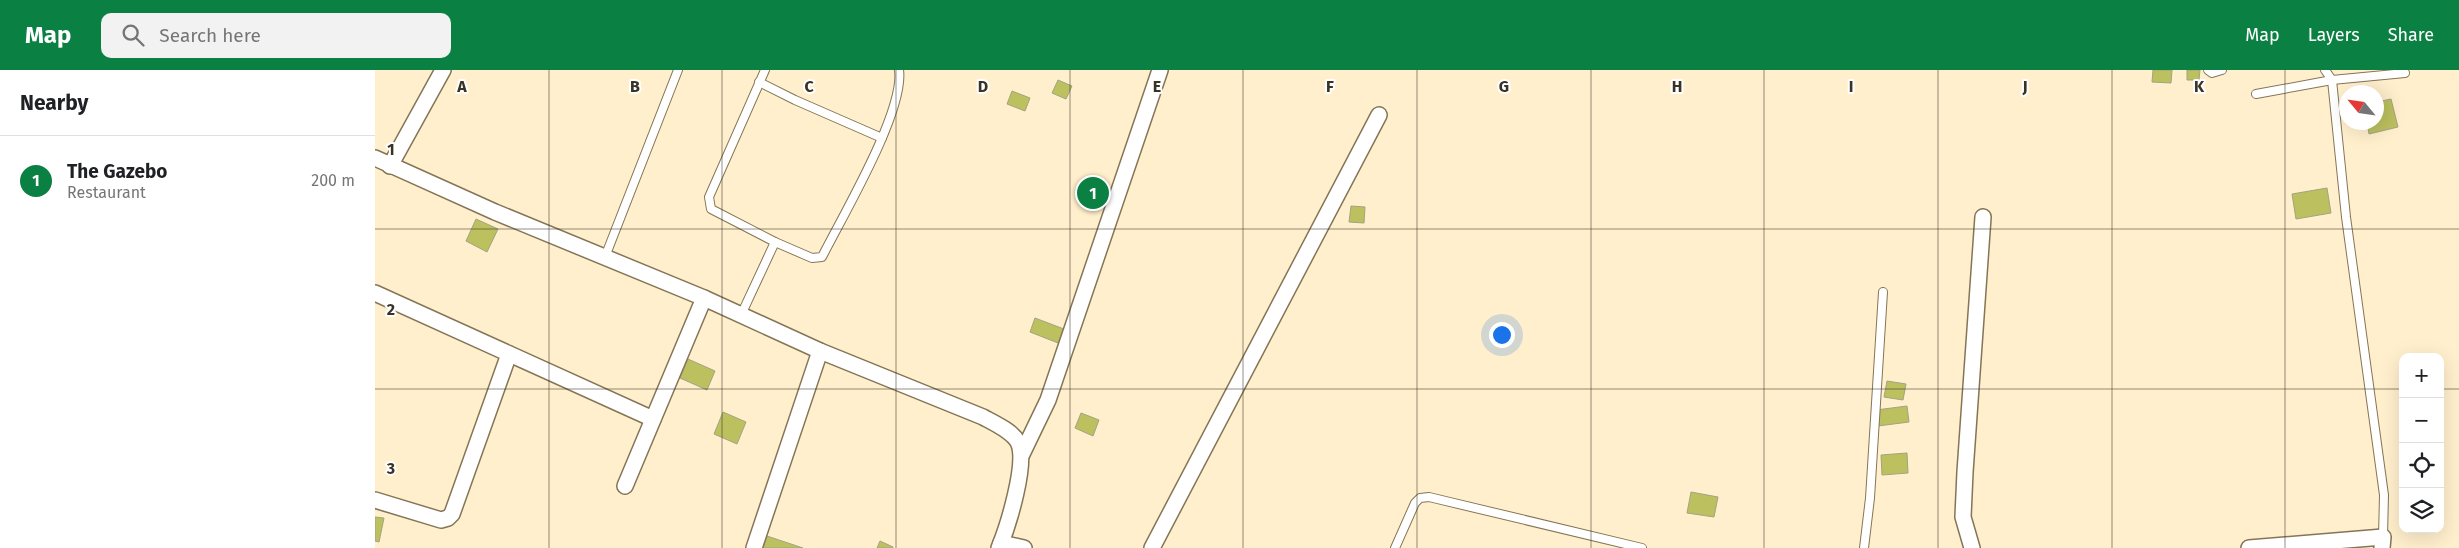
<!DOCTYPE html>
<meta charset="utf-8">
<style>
:root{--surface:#fff;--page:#f2f2f2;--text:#202124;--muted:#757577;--line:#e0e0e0;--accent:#0b8043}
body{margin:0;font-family:"Fira Sans",sans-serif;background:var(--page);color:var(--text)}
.controls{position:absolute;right:15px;bottom:15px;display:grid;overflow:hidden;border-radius:10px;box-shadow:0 5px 20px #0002}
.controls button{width:45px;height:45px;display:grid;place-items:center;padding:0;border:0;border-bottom:1px solid var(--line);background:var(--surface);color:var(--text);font:25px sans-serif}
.compass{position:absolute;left:1964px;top:15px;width:45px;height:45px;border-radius:50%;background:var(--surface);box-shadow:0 5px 20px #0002;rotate:299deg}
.you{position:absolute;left:1126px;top:264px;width:18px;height:18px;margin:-12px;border:4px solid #fff;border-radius:50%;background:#1a73e8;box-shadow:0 0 0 8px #1a73e833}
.badge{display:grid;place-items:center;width:32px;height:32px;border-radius:50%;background:var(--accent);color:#fff;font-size:16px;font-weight:700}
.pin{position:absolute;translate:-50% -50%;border:2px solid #fff;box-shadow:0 1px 5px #0006}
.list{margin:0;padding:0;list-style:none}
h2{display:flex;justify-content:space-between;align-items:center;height:65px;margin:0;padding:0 20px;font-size:21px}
h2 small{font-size:16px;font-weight:400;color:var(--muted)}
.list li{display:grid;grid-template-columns:32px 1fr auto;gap:15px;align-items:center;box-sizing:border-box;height:90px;padding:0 20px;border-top:1px solid var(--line)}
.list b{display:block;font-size:19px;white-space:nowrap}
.list p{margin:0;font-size:16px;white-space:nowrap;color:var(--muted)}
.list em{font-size:16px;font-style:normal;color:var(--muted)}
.icon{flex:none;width:28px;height:28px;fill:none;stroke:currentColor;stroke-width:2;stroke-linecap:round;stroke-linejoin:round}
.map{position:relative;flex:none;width:2084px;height:478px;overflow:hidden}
header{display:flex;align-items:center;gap:30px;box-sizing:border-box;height:70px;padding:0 25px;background:var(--accent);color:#fff}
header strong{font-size:24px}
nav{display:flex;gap:28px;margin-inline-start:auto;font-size:18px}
.search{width:350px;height:45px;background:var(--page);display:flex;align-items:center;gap:12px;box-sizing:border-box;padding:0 18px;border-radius:10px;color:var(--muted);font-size:19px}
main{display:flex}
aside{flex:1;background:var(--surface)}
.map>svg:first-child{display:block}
.building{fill:#bcc05f;stroke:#a2a482}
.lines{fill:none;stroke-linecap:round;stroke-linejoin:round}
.service-casing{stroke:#847556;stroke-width:10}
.minor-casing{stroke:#847556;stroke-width:18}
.service{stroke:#fff;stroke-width:8}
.minor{stroke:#fff;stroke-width:15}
.grid{fill:none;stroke:#393326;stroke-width:1;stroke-opacity:0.55}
.grid-label{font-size:16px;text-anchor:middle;font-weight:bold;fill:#393326;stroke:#fff;stroke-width:4;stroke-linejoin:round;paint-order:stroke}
</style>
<header>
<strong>Map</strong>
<div class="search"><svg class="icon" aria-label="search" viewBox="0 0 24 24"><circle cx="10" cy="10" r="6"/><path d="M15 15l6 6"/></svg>Search here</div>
<nav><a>Map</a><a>Layers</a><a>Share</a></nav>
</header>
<main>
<aside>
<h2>Nearby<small></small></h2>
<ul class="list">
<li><span class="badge">1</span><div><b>The Gazebo</b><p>Restaurant</p></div><em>200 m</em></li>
</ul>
</aside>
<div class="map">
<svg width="2084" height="478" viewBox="0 0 2084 478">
<rect width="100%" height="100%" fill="#ffefcc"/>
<g class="building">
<polygon points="1778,0 1797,0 1796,13 1777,12"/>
<polygon points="1812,0 1825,0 1824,10 1812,10"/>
<polygon points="683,10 697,16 691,29 677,23"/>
<polygon points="637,21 655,28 650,41 632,34"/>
<polygon points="2016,29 2023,57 1994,64 1992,52 2002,52 2002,32"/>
<polygon points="1952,118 1956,143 1921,149 1917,124"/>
<polygon points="976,136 990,137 989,153 974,152"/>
<polygon points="101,149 123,159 112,182 91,171"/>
<polygon points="660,248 689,259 683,273 655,262"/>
<polygon points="313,289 340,301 332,320 305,308"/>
<polygon points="1512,311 1531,314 1528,330 1509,327"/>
<polygon points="1532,336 1534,352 1503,356 1501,340"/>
<polygon points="348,342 371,352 362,374 339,364"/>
<polygon points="706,343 724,350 718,366 700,358"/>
<polygon points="1532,383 1533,403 1507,405 1506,385"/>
<polygon points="1316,422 1343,427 1339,447 1312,443"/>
<polygon points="0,447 9,448 4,472 0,471"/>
<polygon points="392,466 428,478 388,478"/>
<polygon points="505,471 518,477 518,478 502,478"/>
</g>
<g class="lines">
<defs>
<g id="service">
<polyline points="1833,0 1837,3 1847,0"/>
<polyline points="1950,0 1957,10 1971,147 2009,425 2008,467"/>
<polyline points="384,12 420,30 507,68"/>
<polyline points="1881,24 1957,10 2030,3"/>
<path d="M400 172 437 188 447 187C467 147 530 41 524 0"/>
<polyline points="230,187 303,0"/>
<polyline points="366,245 400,172 336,139 334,127 390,0"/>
<polyline points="1020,478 1040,433 1045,428 1054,427 1267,478"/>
<polyline points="1489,478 1495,428 1508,222"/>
</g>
<g id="minor">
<path d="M0 88 120 142 329 228 445 281 608 347C619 353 637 361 643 372 653 392 633 456 624 478"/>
<polyline points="15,96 68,0"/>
<polyline points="0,223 278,349"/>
<polyline points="647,384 673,330 785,0"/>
<polyline points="250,416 329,228"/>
<polyline points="0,430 66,450 73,448 77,444 134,284"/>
<polyline points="626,473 649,478"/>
<polyline points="379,478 445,281"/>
<polyline points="777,478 1004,45"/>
<polyline points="1597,478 1588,447 1590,402 1608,147"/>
<polyline points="1874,478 2008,467 2007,478"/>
</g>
</defs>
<use href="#service" class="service-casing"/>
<use href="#minor" class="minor-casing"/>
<use href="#service" class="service"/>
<use href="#minor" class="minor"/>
</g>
<path class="grid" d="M174 0V478M347 0V478M521 0V478M695 0V478M868 0V478M1042 0V478M1216 0V478M1389 0V478M1563 0V478M1737 0V478M1910 0V478M0 159H2084M0 319H2028M2065 319H2084"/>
<g class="grid-label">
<text x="87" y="22">A</text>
<text x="260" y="22">B</text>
<text x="434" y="22">C</text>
<text x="608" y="22">D</text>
<text x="782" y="22">E</text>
<text x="955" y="22">F</text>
<text x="1129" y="22">G</text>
<text x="1302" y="22">H</text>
<text x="1476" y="22">I</text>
<text x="1650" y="22">J</text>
<text x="1824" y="22">K</text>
<text x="16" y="85">1</text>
<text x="16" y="245">2</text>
<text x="16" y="404">3</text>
</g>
</svg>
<div class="controls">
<button>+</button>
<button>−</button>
<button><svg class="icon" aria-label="locate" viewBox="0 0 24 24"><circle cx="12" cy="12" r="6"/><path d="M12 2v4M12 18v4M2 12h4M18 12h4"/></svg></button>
<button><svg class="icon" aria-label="layers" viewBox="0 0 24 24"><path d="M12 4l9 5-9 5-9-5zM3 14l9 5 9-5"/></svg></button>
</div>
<svg class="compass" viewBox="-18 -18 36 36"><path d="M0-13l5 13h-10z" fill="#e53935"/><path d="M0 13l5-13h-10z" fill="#757577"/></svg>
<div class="you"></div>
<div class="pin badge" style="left:718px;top:123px">1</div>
</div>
</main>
